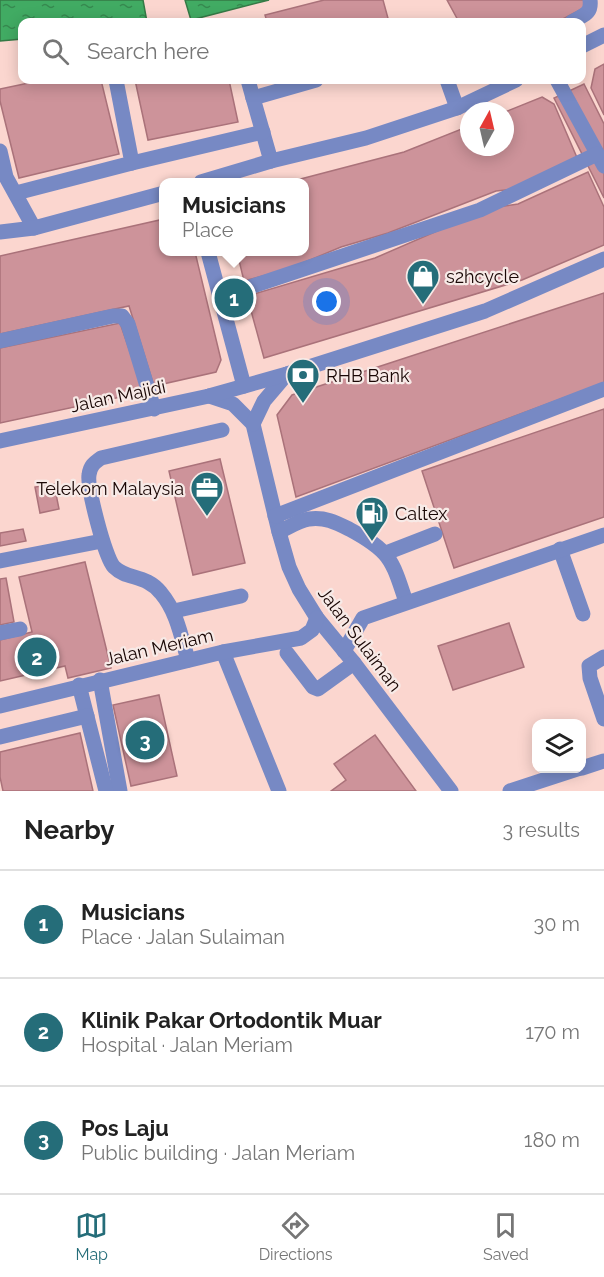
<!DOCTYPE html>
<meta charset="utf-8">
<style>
:root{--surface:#fff;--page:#f6f6f6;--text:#222;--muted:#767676;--line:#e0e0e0;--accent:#256d79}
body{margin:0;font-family:Raleway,sans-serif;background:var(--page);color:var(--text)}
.controls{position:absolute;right:18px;bottom:18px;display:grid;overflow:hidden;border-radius:12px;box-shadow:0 3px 15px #0003}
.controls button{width:54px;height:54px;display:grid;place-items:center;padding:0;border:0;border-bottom:2px solid var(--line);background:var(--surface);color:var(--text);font:30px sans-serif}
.compass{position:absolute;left:460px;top:102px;width:54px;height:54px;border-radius:50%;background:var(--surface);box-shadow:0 3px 15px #0003;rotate:8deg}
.you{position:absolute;left:327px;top:302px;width:21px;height:21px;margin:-15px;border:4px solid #fff;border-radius:50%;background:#1a73e8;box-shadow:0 0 0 9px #1a73e833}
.badge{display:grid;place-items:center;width:39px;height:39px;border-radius:50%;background:var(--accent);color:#fff;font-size:20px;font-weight:700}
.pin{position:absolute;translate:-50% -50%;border:3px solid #fff;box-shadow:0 2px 6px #0006}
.popup{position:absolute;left:159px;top:178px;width:150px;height:78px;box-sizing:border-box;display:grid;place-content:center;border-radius:12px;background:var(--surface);filter:drop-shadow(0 2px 4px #0005);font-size:20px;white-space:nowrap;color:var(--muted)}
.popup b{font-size:22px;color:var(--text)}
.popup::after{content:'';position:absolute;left:50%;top:100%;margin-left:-12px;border:12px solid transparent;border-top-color:var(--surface)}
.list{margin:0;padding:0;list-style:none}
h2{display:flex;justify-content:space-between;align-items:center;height:78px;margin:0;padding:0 24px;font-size:26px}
h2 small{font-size:20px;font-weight:400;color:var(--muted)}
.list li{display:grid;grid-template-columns:39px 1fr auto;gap:18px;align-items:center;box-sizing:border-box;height:108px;padding:0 24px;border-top:2px solid var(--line)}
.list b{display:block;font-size:22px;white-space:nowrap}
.list p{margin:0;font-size:20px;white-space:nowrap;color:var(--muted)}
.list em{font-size:20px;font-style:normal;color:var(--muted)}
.icon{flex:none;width:33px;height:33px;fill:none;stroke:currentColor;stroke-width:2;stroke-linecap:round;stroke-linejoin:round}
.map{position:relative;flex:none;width:604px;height:791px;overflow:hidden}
.search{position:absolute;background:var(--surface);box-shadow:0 3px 15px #0003;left:18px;right:18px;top:18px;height:66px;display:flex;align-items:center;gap:15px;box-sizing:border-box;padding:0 21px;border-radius:12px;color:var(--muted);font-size:22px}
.sheet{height:402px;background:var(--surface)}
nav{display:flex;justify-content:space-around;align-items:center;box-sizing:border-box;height:84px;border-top:2px solid var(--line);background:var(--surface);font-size:16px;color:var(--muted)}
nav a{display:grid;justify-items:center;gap:3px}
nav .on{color:var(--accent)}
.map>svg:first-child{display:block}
.water{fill:url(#water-ripples);stroke:#357a46;stroke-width:1.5}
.building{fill:#cd939a;stroke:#aa727a;stroke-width:1.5}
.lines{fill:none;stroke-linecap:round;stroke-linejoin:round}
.minor{stroke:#7789c4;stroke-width:15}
.labels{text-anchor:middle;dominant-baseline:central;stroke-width:4.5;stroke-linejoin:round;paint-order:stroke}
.poi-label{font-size:18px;fill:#190604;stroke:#f7eae7;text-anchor:start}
.street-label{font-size:18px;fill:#190604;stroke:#f7eae7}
</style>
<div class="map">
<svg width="604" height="791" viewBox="0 0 604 791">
<defs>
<pattern id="water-ripples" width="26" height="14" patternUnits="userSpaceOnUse" patternTransform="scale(1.5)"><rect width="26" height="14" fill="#41ab63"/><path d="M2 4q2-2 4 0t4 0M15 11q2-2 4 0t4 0" fill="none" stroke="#36894f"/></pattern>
</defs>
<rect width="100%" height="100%" fill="#fbd6cf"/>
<g class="water">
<polygon points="0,0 143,0 147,22 22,22 22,39 0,41"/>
<polygon points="185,0 269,0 191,20"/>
</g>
<g class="building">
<polygon points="324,0 383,0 389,22 267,22 265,15"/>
<polygon points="447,0 585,0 588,6 557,22 459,22"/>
<polygon points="604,64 604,115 591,88 595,69"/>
<polygon points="43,80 101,80 119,154 19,178 0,101 0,89"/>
<polygon points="135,80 229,80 238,122 148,140"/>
<polygon points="584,84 604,124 604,198 554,98"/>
<polygon points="542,97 554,104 578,160 523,188 496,191 388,233 341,247 286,270 244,281 237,252 304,252 304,182 289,182 404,152 469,126 469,147 505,147 505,112"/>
<polygon points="588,172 604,207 604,245 522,280 264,358 247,296 375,258 490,208 518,204"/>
<polygon points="164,219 164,252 195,252 221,360 216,372 154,386 129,306 0,334 0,256"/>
<polygon points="604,293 604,383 296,497 277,415 292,395"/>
<polygon points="120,323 144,392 0,423 0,348"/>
<polygon points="604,409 604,517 454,568 422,471"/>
<polygon points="220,459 245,563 193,575 169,471"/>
<polygon points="54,484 59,509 40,513 35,487"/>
<polygon points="23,529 26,541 0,546 0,533"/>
<polygon points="85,562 111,668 68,678 65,666 0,681 0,640 32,632 19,577"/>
<polygon points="6,578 14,622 0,625 0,579"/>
<polygon points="509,623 524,667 453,690 438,646"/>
<polygon points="159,695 177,776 131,786 113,705"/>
<polygon points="80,733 93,791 3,791 0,777 0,752"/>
<polygon points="375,735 416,791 331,791 346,780 334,764"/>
</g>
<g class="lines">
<g class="minor">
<path d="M572 22C582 15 592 15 590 0"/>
<polyline points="582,46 604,35"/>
<polyline points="248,80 253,98"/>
<polyline points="447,80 457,108"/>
<polyline points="557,80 604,166"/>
<polyline points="0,151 6,177 34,228"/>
<polyline points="271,161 253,98 316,80"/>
<polyline points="132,163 263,132"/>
<polyline points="201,182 271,161 366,138 457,108 516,80"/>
<polyline points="16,193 132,163 116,80"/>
<polyline points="0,232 34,228 164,193"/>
<polyline points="208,252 244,386"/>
<polyline points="220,297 480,210 597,154"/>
<polyline points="0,341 113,316 122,316 128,324 154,409"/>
<polyline points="209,396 233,404 253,424 279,532 289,567 299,589 317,618 354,663 451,791"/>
<polyline points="253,424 264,401 287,374"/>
<polyline points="0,441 209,396 287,374 485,311 604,259"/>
<polyline points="275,516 604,389"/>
<path d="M279 532C288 528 299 520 309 519 325 517 335 522 349 529 390 551 392 559 406 602"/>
<polyline points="560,549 583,614"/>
<polyline points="386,553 435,534"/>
<polyline points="0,561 102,541"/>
<polyline points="174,611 241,596"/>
<polyline points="0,633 20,629"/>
<polyline points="344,651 363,618 604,535"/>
<polyline points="223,652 279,791"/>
<polyline points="287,653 313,687 318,689 354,663"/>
<polyline points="604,657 589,666 590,678 604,719"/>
<path d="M188 660C181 636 177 612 161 593 146 574 127 580 114 567 105 558 87 487 89 475 90 466 94 463 101 458L222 430"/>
<polyline points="100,680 120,791"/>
<polyline points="79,685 106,791"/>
<polyline points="0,706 223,652 301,638 312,630 317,618"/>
<polyline points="0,737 87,716"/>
<polyline points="582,768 604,761"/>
<polyline points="510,791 580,768"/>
</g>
</g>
<defs>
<symbol id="shop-pin" viewBox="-11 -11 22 30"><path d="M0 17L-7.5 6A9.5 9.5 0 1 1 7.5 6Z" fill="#256d79" stroke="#f7eae7"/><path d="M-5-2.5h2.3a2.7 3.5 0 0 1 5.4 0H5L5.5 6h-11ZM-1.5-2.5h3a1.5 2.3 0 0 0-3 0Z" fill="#fff"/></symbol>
<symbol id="bank-pin" viewBox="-11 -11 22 30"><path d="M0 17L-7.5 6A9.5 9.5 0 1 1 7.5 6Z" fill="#256d79" stroke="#f7eae7"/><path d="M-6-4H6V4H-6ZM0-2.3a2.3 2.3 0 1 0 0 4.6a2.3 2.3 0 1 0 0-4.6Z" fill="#fff"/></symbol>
<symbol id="office-pin" viewBox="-11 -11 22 30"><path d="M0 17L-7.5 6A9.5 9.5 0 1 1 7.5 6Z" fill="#256d79" stroke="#f7eae7"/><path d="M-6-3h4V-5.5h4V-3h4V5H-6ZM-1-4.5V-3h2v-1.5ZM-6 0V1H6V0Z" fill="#fff"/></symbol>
<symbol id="fuel-pin" viewBox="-11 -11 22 30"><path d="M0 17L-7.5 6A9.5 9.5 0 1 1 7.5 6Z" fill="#256d79" stroke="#f7eae7"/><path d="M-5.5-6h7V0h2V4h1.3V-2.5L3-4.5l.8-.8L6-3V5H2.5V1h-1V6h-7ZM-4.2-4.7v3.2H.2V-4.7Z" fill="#fff"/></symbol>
</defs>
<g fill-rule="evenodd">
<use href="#shop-pin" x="404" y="257" width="38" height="52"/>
<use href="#bank-pin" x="284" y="356" width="38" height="52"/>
<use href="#office-pin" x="188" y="469" width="38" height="52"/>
<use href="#fuel-pin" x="353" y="494" width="38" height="52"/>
</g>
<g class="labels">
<g class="poi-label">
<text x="446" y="276">s2hcycle</text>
<text x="326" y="375">RHB Bank</text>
<text x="184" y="488" text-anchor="end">Telekom Malaysia</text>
<text x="395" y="513">Caltex</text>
</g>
<g class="street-label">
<text transform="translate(118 396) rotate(-12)">Jalan Majidi</text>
<text transform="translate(360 639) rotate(53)">Jalan Sulaiman</text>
<text transform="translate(159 647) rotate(-13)">Jalan Meriam</text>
</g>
</g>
</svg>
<div class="controls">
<button><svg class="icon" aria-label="layers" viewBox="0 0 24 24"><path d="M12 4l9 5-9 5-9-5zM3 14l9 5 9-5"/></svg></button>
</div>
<svg class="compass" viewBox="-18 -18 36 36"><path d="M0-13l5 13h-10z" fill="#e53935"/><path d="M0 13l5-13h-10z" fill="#767676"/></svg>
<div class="you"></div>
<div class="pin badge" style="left:234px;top:298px">1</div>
<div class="popup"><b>Musicians</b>Place</div>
<div class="pin badge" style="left:37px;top:657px">2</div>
<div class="pin badge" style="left:145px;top:740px">3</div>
<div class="search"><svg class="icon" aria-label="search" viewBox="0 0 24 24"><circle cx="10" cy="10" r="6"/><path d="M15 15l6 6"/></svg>Search here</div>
</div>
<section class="sheet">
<h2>Nearby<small>3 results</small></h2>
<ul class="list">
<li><span class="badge">1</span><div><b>Musicians</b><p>Place · Jalan Sulaiman</p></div><em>30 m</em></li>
<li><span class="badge">2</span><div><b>Klinik Pakar Ortodontik Muar</b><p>Hospital · Jalan Meriam</p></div><em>170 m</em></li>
<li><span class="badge">3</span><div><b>Pos Laju</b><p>Public building · Jalan Meriam</p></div><em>180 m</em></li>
</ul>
</section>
<nav>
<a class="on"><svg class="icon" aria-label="map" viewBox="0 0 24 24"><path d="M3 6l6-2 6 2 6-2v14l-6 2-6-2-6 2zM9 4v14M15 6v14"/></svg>Map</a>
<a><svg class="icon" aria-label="directions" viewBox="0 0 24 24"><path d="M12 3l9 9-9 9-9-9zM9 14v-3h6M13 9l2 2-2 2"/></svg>Directions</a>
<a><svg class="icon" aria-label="saved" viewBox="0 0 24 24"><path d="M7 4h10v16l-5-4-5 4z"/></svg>Saved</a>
</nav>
